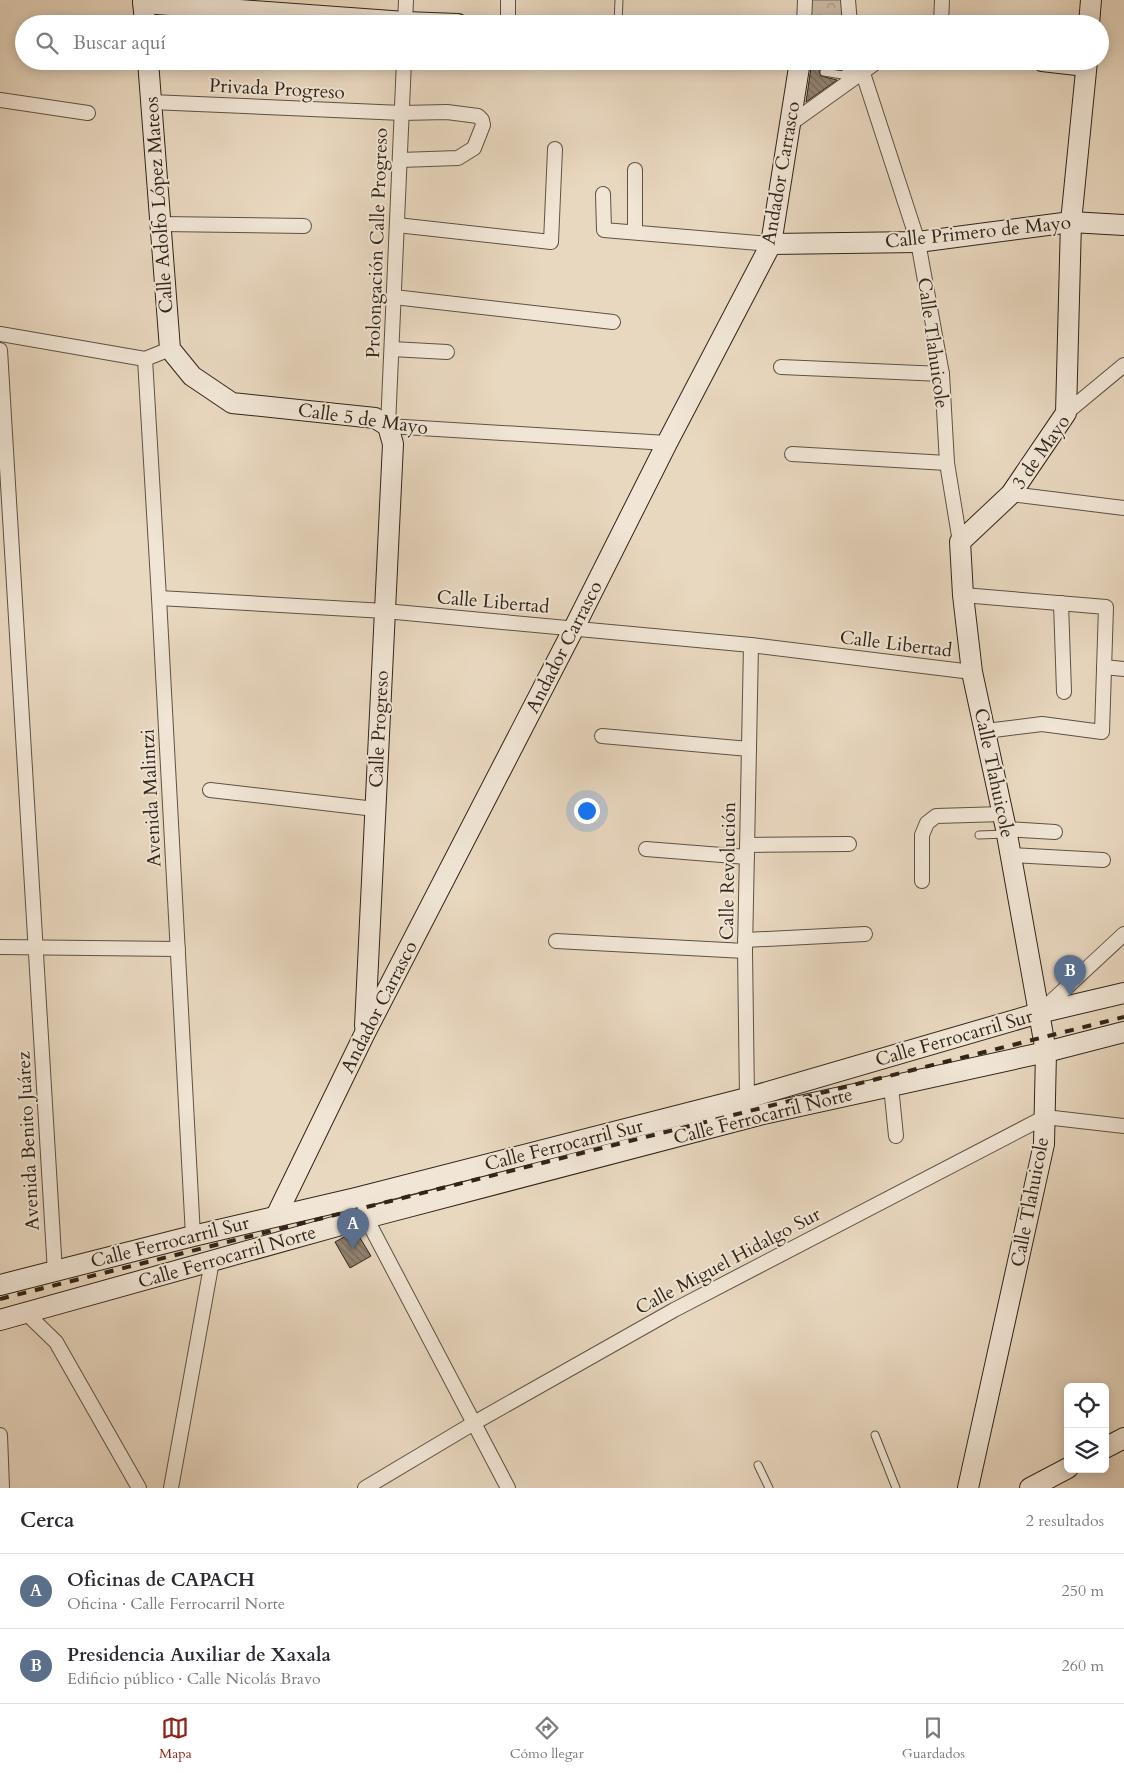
<!DOCTYPE html>
<html lang="es">
<meta charset="utf-8">
<style>
:root{--surface:#fff;--page:#f7f7f7;--text:#2b2b33;--muted:#7c7c81;--line:#e1e1e2;--accent:#8f2418}
body{margin:0;font-family:Cardo,serif;background:var(--page);color:var(--text)}
.controls{position:absolute;right:15px;bottom:15px;display:grid;overflow:hidden;border-radius:8px;box-shadow:0 2px 12px #0003}
.controls button{width:45px;height:45px;display:grid;place-items:center;padding:0;border:0;border-bottom:1px solid var(--line);background:var(--surface);color:var(--text);font:25px sans-serif}
.you{position:absolute;left:586px;top:810px;width:18px;height:18px;margin:-12px;border:4px solid #fff;border-radius:50%;background:#1a73e8;box-shadow:0 0 0 8px #1a73e833}
.badge{display:grid;place-items:center;width:32px;height:32px;border-radius:50%;background:var(--accent);color:#fff;font-size:16px;font-weight:700}
.pin{position:absolute;translate:-50% -41px;filter:drop-shadow(0 1px 2px #0008)}
.pin::after{content:'';position:absolute;top:26px;width:18px;height:15px;background:inherit;clip-path:polygon(0 0,100% 0,50% 100%)}
.list{margin:0;padding:0;list-style:none}
h2{display:flex;justify-content:space-between;align-items:center;height:65px;margin:0;padding:0 20px;font-size:21px}
h2 small{font-size:16px;font-weight:400;color:var(--muted)}
.list li{display:grid;grid-template-columns:32px 1fr auto;gap:15px;align-items:center;box-sizing:border-box;height:75px;padding:0 20px;border-top:1px solid var(--line)}
.list b{display:block;font-size:19px;white-space:nowrap}
.list p{margin:0;font-size:16px;white-space:nowrap;color:var(--muted)}
.list em{font-size:16px;font-style:normal;color:var(--muted)}
.icon{flex:none;width:28px;height:28px;fill:none;stroke:currentColor;stroke-width:2;stroke-linecap:round;stroke-linejoin:round}
.map{position:relative;flex:none;width:1124px;height:1488px;overflow:hidden}
.search{position:absolute;background:var(--surface);box-shadow:0 2px 12px #0003;left:15px;right:15px;top:15px;height:55px;display:flex;align-items:center;gap:12px;box-sizing:border-box;padding:0 18px;border-radius:28px;color:var(--muted);font-size:19px}
.sheet{height:215px;background:var(--surface)}
nav{display:flex;justify-content:space-around;align-items:center;box-sizing:border-box;height:70px;border-top:1px solid var(--line);background:var(--surface);font-size:14px;color:var(--muted)}
nav a{display:grid;justify-items:center;gap:2px}
nav .on{color:var(--accent)}
.map>svg:first-child{display:block}
.park{fill:url(#park-crowns);stroke:#7d705e}
.building{fill:url(#building-back-hatch);stroke:#302519}
.lines{fill:none;stroke-linecap:round;stroke-linejoin:round}
.lane-casing{stroke:#5e5243;stroke-width:9}
.street-casing{stroke:#5e5243;stroke-width:16}
.secondary-casing{stroke:#302519;stroke-width:22}
.lane{stroke:#f1e6d6;stroke-width:7}
.street{stroke:#f1e6d6;stroke-width:14}
.secondary{stroke:#f1e6d6;stroke-width:20}
.rail{stroke:#302519;stroke-width:4;stroke-dasharray:9 9;stroke-linecap:butt}
.labels{text-anchor:middle;dominant-baseline:central;stroke-width:4;stroke-linejoin:round;paint-order:stroke}
.street-label{font-size:19px;fill:#302519;stroke:#f1e6d6}
</style>
<div class="map">
<svg width="1124" height="1488" viewBox="0 0 1124 1488">
<defs>
<pattern id="park-crowns" width="20" height="18" patternUnits="userSpaceOnUse" patternTransform="scale(1.25)"><rect width="20" height="18" fill="#cabaa4"/><path d="M2 6a3 3 0 1 1 6 0M12 15a3 3 0 1 1 6 0" fill="none" stroke="#a49785"/></pattern>
<pattern id="building-back-hatch" width="6" height="6" patternUnits="userSpaceOnUse" patternTransform="scale(1.25)"><rect width="6" height="6" fill="#908270"/><path d="M-1 5l2 2M0 0l6 6M5-1l2 2" fill="none" stroke="#766a5b"/></pattern>
</defs>
<rect width="100%" height="100%" fill="#e9d8c0"/>
<filter id="stains"><feTurbulence type="fractalNoise" baseFrequency=".004" numOctaves="4"/><feColorMatrix values="0 0 0 0 .2 0 0 0 0 .09 0 0 0 0 .02 0 0 0 .5 -.17"/></filter>
<radialGradient id="worn" r=".72"><stop offset=".6" stop-color="#630" stop-opacity="0"/><stop offset="1" stop-color="#630" stop-opacity=".3"/></radialGradient>
<polygon class="park" points="809,0 845,0 847,24 809,24"/>
<g class="building">
<polygon points="812,61 850,61 851,64 841,69 825,67 820,68 819,72 821,76 837,80 806,102"/>
<polygon points="357,1233 371,1256 350,1268 335,1242 346,1236"/>
</g>
<g class="lines">
<defs>
<g id="lane">
<polyline points="618,24 619,0"/>
<polyline points="824,72 842,75 860,64"/>
<polyline points="979,835 1006,834"/>
<polyline points="875,1435 896,1488"/>
<polyline points="758,1465 769,1488"/>
</g>
<g id="street">
<polyline points="508,0 508,24"/>
<polyline points="848,0 850,24"/>
<polyline points="405,24 406,0"/>
<polyline points="804,24 805,0"/>
<polyline points="941,24 942,0"/>
<polyline points="404,61 388,426 667,443"/>
<polyline points="859,61 918,242 942,374 947,463 960,542"/>
<polyline points="0,100 88,113"/>
<polyline points="151,102 402,113 447,112 478,116 482,120 483,125 474,148 458,158 400,160"/>
<polyline points="790,124 878,61"/>
<polyline points="635,170 635,232"/>
<polyline points="603,194 604,230 771,244"/>
<polyline points="161,224 304,226"/>
<polyline points="397,225 551,242 555,149"/>
<polyline points="394,297 613,322"/>
<polyline points="0,334 145,359 170,349"/>
<polyline points="392,349 447,352"/>
<polyline points="0,350 55,1272"/>
<polyline points="145,359 159,598 193,1236"/>
<polyline points="781,367 942,374"/>
<polyline points="1066,413 1124,365"/>
<polyline points="792,454 947,463"/>
<polyline points="1011,494 1124,508"/>
<polyline points="963,595 1106,607 1102,732 1042,724 986,731"/>
<polyline points="159,598 385,611 751,645 972,672"/>
<polyline points="1061,603 1064,692"/>
<polyline points="1104,667 1124,669"/>
<polyline points="602,736 749,749"/>
<polyline points="210,790 375,809"/>
<polyline points="1006,829 1055,832"/>
<polyline points="747,845 849,844"/>
<polyline points="646,849 747,857"/>
<polyline points="1010,855 1103,860"/>
<polyline points="922,881 922,835 927,823 936,816 1003,814"/>
<polyline points="745,940 865,934"/>
<polyline points="556,941 745,951"/>
<polyline points="0,947 178,949"/>
<polyline points="1040,1012 1124,934"/>
<polyline points="891,1086 896,1136"/>
<polyline points="747,1098 745,951 751,645"/>
<polyline points="363,1212 508,1488"/>
<polyline points="26,1313 56,1342 139,1488"/>
<polyline points="0,1435 2,1488"/>
<polyline points="171,1488 212,1261"/>
<polyline points="365,1488 474,1423 674,1310 1045,1117 1124,1126"/>
</g>
<g id="secondary">
<polyline points="143,0 145,24"/>
<polyline points="143,3 405,22 458,24"/>
<polyline points="1089,24 1091,0"/>
<polyline points="148,61 170,349 192,376 232,403 375,418 388,426 393,444 365,1026"/>
<polyline points="1042,61 1086,66"/>
<polyline points="771,244 918,242 1071,222 1124,225"/>
<polyline points="276,1216 365,1033 574,628 667,443 771,244 800,61"/>
<polyline points="0,1285 193,1236 356,1198 747,1098 1039,1013 1124,993"/>
<polyline points="0,1320 366,1218 759,1115 1046,1052 1124,1032"/>
<polyline points="1105,1448 1124,1438"/>
<polyline points="968,1488 1044,1144 1046,1052 1006,829 972,672 963,595 960,542 1011,494 1066,413 1071,222 1087,61"/>
<polyline points="1030,1488 1068,1468"/>
</g>
</defs>
<use href="#lane" class="lane-casing"/>
<use href="#street" class="street-casing"/>
<use href="#secondary" class="secondary-casing"/>
<use href="#lane" class="lane"/>
<use href="#street" class="street"/>
<use href="#secondary" class="secondary"/>
<polyline class="rail" points="0,1299 1124,1017"/>
</g>
<g class="labels">
<g class="street-label">
<text transform="translate(277 89) rotate(3)">Privada Progreso</text>
<text transform="translate(781 173) rotate(-80)">Andador Carrasco</text>
<text transform="translate(159 205) rotate(-94)">Calle Adolfo López Mateos</text>
<text transform="translate(978 232) rotate(-6)">Calle Primero de Mayo</text>
<text transform="translate(377 243) rotate(-88)">Prolongación Calle Progreso</text>
<text transform="translate(933 343) rotate(82)">Calle Tlahuicole</text>
<text transform="translate(363 419) rotate(8)">Calle 5 de Mayo</text>
<text transform="translate(1041 452) rotate(-55)">3 de Mayo</text>
<text transform="translate(493 602) rotate(5)">Calle Libertad</text>
<text transform="translate(896 644) rotate(7)">Calle Libertad</text>
<text transform="translate(564 647) rotate(-63)">Andador Carrasco</text>
<text transform="translate(379 729) rotate(-87)">Calle Progreso</text>
<text transform="translate(994 773) rotate(78)">Calle Tlahuicole</text>
<text transform="translate(151 798) rotate(-93)">Avenida Malintzi</text>
<text transform="translate(728 871) rotate(-89)">Calle Revolución</text>
<text transform="translate(379 1007) rotate(-63)">Andador Carrasco</text>
<text transform="translate(954 1038) rotate(-16)">Calle Ferrocarril Sur</text>
<text transform="translate(763 1116) rotate(-14)">Calle Ferrocarril Norte</text>
<text transform="translate(28 1141) rotate(-93)">Avenida Benito Juárez</text>
<text transform="translate(564 1145) rotate(-14)">Calle Ferrocarril Sur</text>
<text transform="translate(1030 1202) rotate(-79)">Calle Tlahuicole</text>
<text transform="translate(170 1242) rotate(-14)">Calle Ferrocarril Sur</text>
<text transform="translate(227 1257) rotate(-16)">Calle Ferrocarril Norte</text>
<text transform="translate(728 1261) rotate(-28)">Calle Miguel Hidalgo Sur</text>
</g>
</g>
<rect width="100%" height="100%" filter="url(#stains)"/>
<rect width="100%" height="100%" fill="url(#worn)"/>
</svg>
<div class="controls">
<button><svg class="icon" aria-label="locate" viewBox="0 0 24 24"><circle cx="12" cy="12" r="6"/><path d="M12 2v4M12 18v4M2 12h4M18 12h4"/></svg></button>
<button><svg class="icon" aria-label="layers" viewBox="0 0 24 24"><path d="M12 4l9 5-9 5-9-5zM3 14l9 5 9-5"/></svg></button>
</div>
<div class="you"></div>
<div class="pin badge" style="left:353px;top:1249px;background:#5c6f8a">A</div>
<div class="pin badge" style="left:1070px;top:996px;background:#5c6f8a">B</div>
<div class="search"><svg class="icon" aria-label="search" viewBox="0 0 24 24"><circle cx="10" cy="10" r="6"/><path d="M15 15l6 6"/></svg>Buscar aquí</div>
</div>
<section class="sheet">
<h2>Cerca<small>2 resultados</small></h2>
<ul class="list">
<li><span class="badge" style="background:#5c6f8a">A</span><div><b>Oficinas de CAPACH</b><p>Oficina · Calle Ferrocarril Norte</p></div><em>250 m</em></li>
<li><span class="badge" style="background:#5c6f8a">B</span><div><b>Presidencia Auxiliar de Xaxala</b><p>Edificio público · Calle Nicolás Bravo</p></div><em>260 m</em></li>
</ul>
</section>
<nav>
<a class="on"><svg class="icon" aria-label="map" viewBox="0 0 24 24"><path d="M3 6l6-2 6 2 6-2v14l-6 2-6-2-6 2zM9 4v14M15 6v14"/></svg>Mapa</a>
<a><svg class="icon" aria-label="directions" viewBox="0 0 24 24"><path d="M12 3l9 9-9 9-9-9zM9 14v-3h6M13 9l2 2-2 2"/></svg>Cómo llegar</a>
<a><svg class="icon" aria-label="saved" viewBox="0 0 24 24"><path d="M7 4h10v16l-5-4-5 4z"/></svg>Guardados</a>
</nav>
